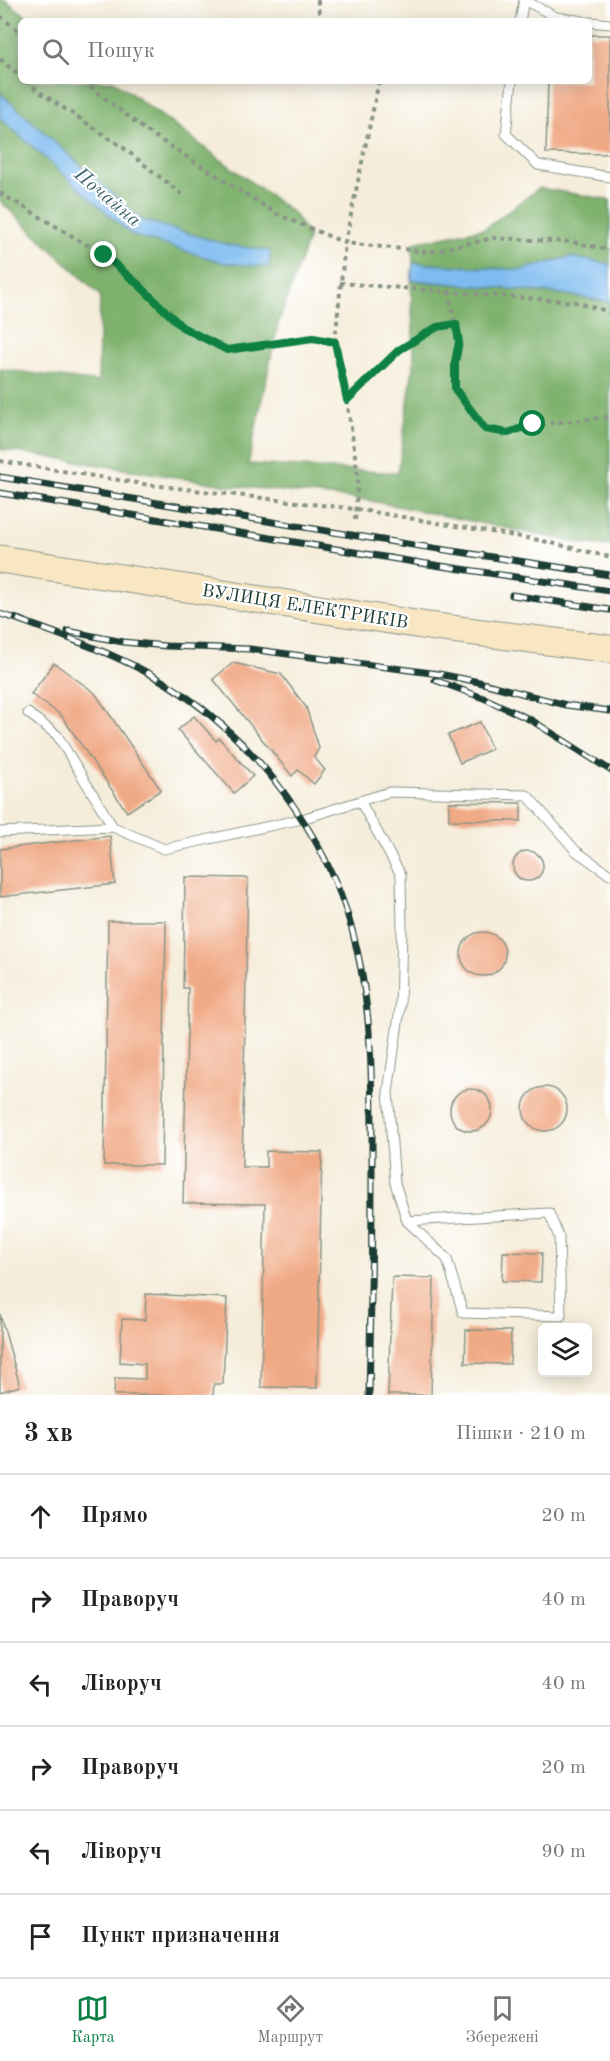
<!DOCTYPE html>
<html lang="uk">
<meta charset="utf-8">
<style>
:root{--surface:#fff;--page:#f2f2f2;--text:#222;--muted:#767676;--line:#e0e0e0;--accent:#0b8043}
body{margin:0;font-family:"Old Standard TT",serif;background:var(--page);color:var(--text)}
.controls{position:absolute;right:18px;bottom:18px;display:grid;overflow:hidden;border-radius:9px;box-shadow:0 3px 15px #0003}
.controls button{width:54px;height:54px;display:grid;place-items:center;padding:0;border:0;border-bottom:2px solid var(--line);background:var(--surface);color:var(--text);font:30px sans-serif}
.stop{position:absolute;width:18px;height:18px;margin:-14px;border:4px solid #0b8043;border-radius:50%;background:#fff}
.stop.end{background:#0b8043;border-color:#fff;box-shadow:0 2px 6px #0008}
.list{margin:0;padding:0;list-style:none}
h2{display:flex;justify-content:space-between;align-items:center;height:78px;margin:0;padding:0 24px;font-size:26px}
h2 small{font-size:20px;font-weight:400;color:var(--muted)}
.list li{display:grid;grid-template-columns:39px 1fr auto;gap:18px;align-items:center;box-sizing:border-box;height:84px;padding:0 24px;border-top:2px solid var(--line)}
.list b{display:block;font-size:22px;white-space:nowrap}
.list em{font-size:20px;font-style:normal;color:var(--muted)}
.icon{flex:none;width:33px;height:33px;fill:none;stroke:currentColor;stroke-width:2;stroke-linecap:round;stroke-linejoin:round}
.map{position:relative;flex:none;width:610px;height:1395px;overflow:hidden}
.search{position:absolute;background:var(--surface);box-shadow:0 3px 15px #0003;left:18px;right:18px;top:18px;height:66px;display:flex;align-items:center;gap:15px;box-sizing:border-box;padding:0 21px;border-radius:9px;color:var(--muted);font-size:22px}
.sheet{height:582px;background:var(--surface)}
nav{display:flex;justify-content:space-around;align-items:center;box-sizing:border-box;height:84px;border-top:2px solid var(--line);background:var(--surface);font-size:16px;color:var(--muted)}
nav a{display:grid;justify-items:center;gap:3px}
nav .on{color:var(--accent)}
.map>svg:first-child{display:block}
.forest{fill:#7fb26e;stroke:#4f7851;stroke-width:1.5}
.water{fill:#7dbbf0;stroke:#4e7c92;stroke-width:1.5}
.building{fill:#f0a985}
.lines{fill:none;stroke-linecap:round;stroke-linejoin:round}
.lane-casing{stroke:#8a9587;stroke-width:11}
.secondary-casing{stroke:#8a9587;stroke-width:29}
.path{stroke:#8a9587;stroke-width:4;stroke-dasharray:4.5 4.5;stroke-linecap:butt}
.lane{stroke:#fff;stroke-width:9}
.secondary{stroke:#f9e7c3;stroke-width:27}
.rail-casing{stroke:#1f3d34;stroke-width:7}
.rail{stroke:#fff;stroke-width:4.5;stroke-dasharray:14;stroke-linecap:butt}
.route{stroke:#0b8043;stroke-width:8}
.labels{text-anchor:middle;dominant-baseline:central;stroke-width:4.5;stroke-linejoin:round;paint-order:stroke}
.street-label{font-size:18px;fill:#1f3d34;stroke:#fff}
.water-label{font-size:20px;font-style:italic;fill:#3b636c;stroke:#fff}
</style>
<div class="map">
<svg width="610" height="1395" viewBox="0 0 610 1395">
<rect width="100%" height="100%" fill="#fff"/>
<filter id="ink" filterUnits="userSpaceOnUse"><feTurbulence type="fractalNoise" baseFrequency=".0167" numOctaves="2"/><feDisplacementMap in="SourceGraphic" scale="12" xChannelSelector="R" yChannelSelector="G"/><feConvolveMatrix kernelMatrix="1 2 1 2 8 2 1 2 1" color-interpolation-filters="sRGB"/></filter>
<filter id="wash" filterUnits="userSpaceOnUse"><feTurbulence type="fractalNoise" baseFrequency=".008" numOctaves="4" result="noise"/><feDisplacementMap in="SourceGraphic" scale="24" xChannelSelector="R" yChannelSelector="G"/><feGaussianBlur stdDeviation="1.35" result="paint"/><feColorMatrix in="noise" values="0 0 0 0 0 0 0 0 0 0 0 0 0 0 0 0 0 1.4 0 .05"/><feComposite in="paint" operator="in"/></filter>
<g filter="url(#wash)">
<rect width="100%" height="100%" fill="#f5edda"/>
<g class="forest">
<polygon points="0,0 5,0 33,21 21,21 21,81 114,81 293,213 309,236 278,324 248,464 398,473 414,360 411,280 562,294 610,302 610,546 579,543 367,500 225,485 0,449 0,369 98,382 100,295 0,201"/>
<polygon points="539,188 610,200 610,264 570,257 521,270 413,263 413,243 486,228"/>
</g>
<g class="water">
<polygon points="0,93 142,220 229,245 270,251 269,267 225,263 132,235 0,118"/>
<polygon points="570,257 610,264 610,302 562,294 411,280 413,263 521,270"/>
</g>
<g id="blocks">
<g class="building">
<polygon points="589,35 610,35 610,154 546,153 548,81 589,81"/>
<polygon points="54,663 95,693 161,790 127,812 61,715 31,694"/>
<polygon points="233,663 281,674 306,707 319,748 314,757 325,770 314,784 298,770 292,776 213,679"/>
<polygon points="194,716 216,741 219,738 253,776 234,793 178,730"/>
<polygon points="480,722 492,749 460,763 448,735"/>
<polygon points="449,802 521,803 521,821 449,820"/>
<polygon points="110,836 115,884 0,897 0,849"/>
<circle cx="528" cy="866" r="15"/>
<polygon points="185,877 248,878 242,1167 266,1167 266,1151 322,1152 317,1388 261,1387 265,1204 183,1203 188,988 183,988"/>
<polygon points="108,921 166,921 162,1165 104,1165"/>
<circle cx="483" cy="954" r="22"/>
<circle cx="545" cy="1109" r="22"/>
<circle cx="471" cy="1110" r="21"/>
<polygon points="503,1252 542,1253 541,1282 502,1281"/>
<polygon points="392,1277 434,1278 431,1395 388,1395"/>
<polygon points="146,1294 227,1298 223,1384 214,1384 213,1395 114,1395 115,1378 145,1379 145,1364 120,1362 122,1319 145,1320"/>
<polygon points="0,1314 20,1386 0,1392"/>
<polygon points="466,1330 511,1331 510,1364 465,1363"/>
</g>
</g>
</g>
<g filter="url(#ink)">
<use href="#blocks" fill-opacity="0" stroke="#8a9587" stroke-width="1.5"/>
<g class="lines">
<defs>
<g id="lane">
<polyline points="524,0 556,17 583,21"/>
<polyline points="520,21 524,0"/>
<polyline points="589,22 610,24"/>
<polyline points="512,81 506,134 538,165 610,177"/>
<polyline points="28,713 57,735 113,827"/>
<polyline points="360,801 401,875 402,930 400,1008 388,1092 395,1183 407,1221 549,1213 559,1237 561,1316 463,1313 447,1259 407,1221"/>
<polyline points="0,832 113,827 164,849 302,819 389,792 527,795 576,851 610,875"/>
</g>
<polyline id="secondary" points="0,559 428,626 610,649"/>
</defs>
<use href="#lane" class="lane-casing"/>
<use href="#secondary" class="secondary-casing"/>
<g class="path">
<polyline points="318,0 318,9 324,21"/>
<polyline points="0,16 21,33"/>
<polyline points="0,59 21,77"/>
<polyline points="26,81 38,91 121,146 185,197"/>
<polyline points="83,81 148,132 277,214 345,243 430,252 493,238 572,242 610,250"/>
<polyline points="0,193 104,255 139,285 182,327 227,350 313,338 335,342"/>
<polyline points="340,283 575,302 610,312"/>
<polyline points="448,291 459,342 455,362 455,389 485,429 508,433 533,425 610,417"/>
<polyline points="348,399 399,350 437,327 456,324"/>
<polyline points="0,461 143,484 355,509 539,540 610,557"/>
<polyline points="355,520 358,476 347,400 335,342 345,243 379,81"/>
</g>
<use href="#lane" class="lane"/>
<use href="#secondary" class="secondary"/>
<defs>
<g id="rail">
<polyline points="0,477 400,543 610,575"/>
<polyline points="0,493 414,562 610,591"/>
<polyline points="512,595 610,610"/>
<polyline points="0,614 24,621"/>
<path d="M17 619C73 640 132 659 181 693 267 752 335 848 357 950 373 1019 372 1092 372 1162 372 1240 371 1318 369 1395"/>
<polyline points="68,631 123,642 166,646 250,649 439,674 479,682 566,705 610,711"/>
<polyline points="435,680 486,699 531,720 610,770"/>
</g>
</defs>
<use href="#rail" class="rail-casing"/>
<use href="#rail" class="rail"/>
</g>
</g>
<g class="lines" filter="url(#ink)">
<polyline class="route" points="104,255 139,285 182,327 227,350 313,338 335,342 347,400 399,350 437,327 456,324 459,342 455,362 455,389 485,429 508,433 533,424"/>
</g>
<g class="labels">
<g class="street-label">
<text transform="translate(305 607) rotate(9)">ВУЛИЦЯ ЕЛЕКТРИКІВ</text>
</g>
<g class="water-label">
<text transform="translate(107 198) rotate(40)">Почайна</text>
</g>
</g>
</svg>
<div class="controls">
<button><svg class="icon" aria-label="layers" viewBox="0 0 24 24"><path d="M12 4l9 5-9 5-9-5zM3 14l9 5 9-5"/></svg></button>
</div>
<div class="stop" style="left:533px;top:424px"></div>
<div class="stop end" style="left:104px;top:255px"></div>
<div class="search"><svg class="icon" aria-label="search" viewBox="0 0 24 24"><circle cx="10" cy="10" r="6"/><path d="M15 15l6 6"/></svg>Пошук</div>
</div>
<section class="sheet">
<h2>3 хв<small>Пішки · 210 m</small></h2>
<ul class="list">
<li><svg class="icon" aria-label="ahead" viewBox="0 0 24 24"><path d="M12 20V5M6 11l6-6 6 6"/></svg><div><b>Прямо</b></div><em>20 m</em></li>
<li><svg class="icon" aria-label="right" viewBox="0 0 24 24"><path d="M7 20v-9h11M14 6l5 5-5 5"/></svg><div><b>Праворуч</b></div><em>40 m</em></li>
<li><svg class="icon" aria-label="left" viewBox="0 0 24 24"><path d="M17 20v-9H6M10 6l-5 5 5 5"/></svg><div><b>Ліворуч</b></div><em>40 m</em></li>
<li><svg class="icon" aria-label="right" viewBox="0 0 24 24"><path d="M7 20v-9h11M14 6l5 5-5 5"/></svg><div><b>Праворуч</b></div><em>20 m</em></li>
<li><svg class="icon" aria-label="left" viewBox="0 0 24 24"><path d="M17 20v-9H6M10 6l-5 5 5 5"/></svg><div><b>Ліворуч</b></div><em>90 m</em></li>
<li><svg class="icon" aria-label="arrive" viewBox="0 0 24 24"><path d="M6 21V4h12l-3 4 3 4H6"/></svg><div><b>Пункт призначення</b></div></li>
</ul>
</section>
<nav>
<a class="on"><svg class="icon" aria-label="map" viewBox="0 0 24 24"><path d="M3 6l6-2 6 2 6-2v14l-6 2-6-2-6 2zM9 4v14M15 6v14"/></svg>Карта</a>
<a><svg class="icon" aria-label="directions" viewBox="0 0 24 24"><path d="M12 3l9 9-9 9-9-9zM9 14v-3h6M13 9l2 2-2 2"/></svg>Маршрут</a>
<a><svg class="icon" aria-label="saved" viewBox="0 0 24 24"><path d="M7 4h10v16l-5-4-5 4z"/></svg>Збережені</a>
</nav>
